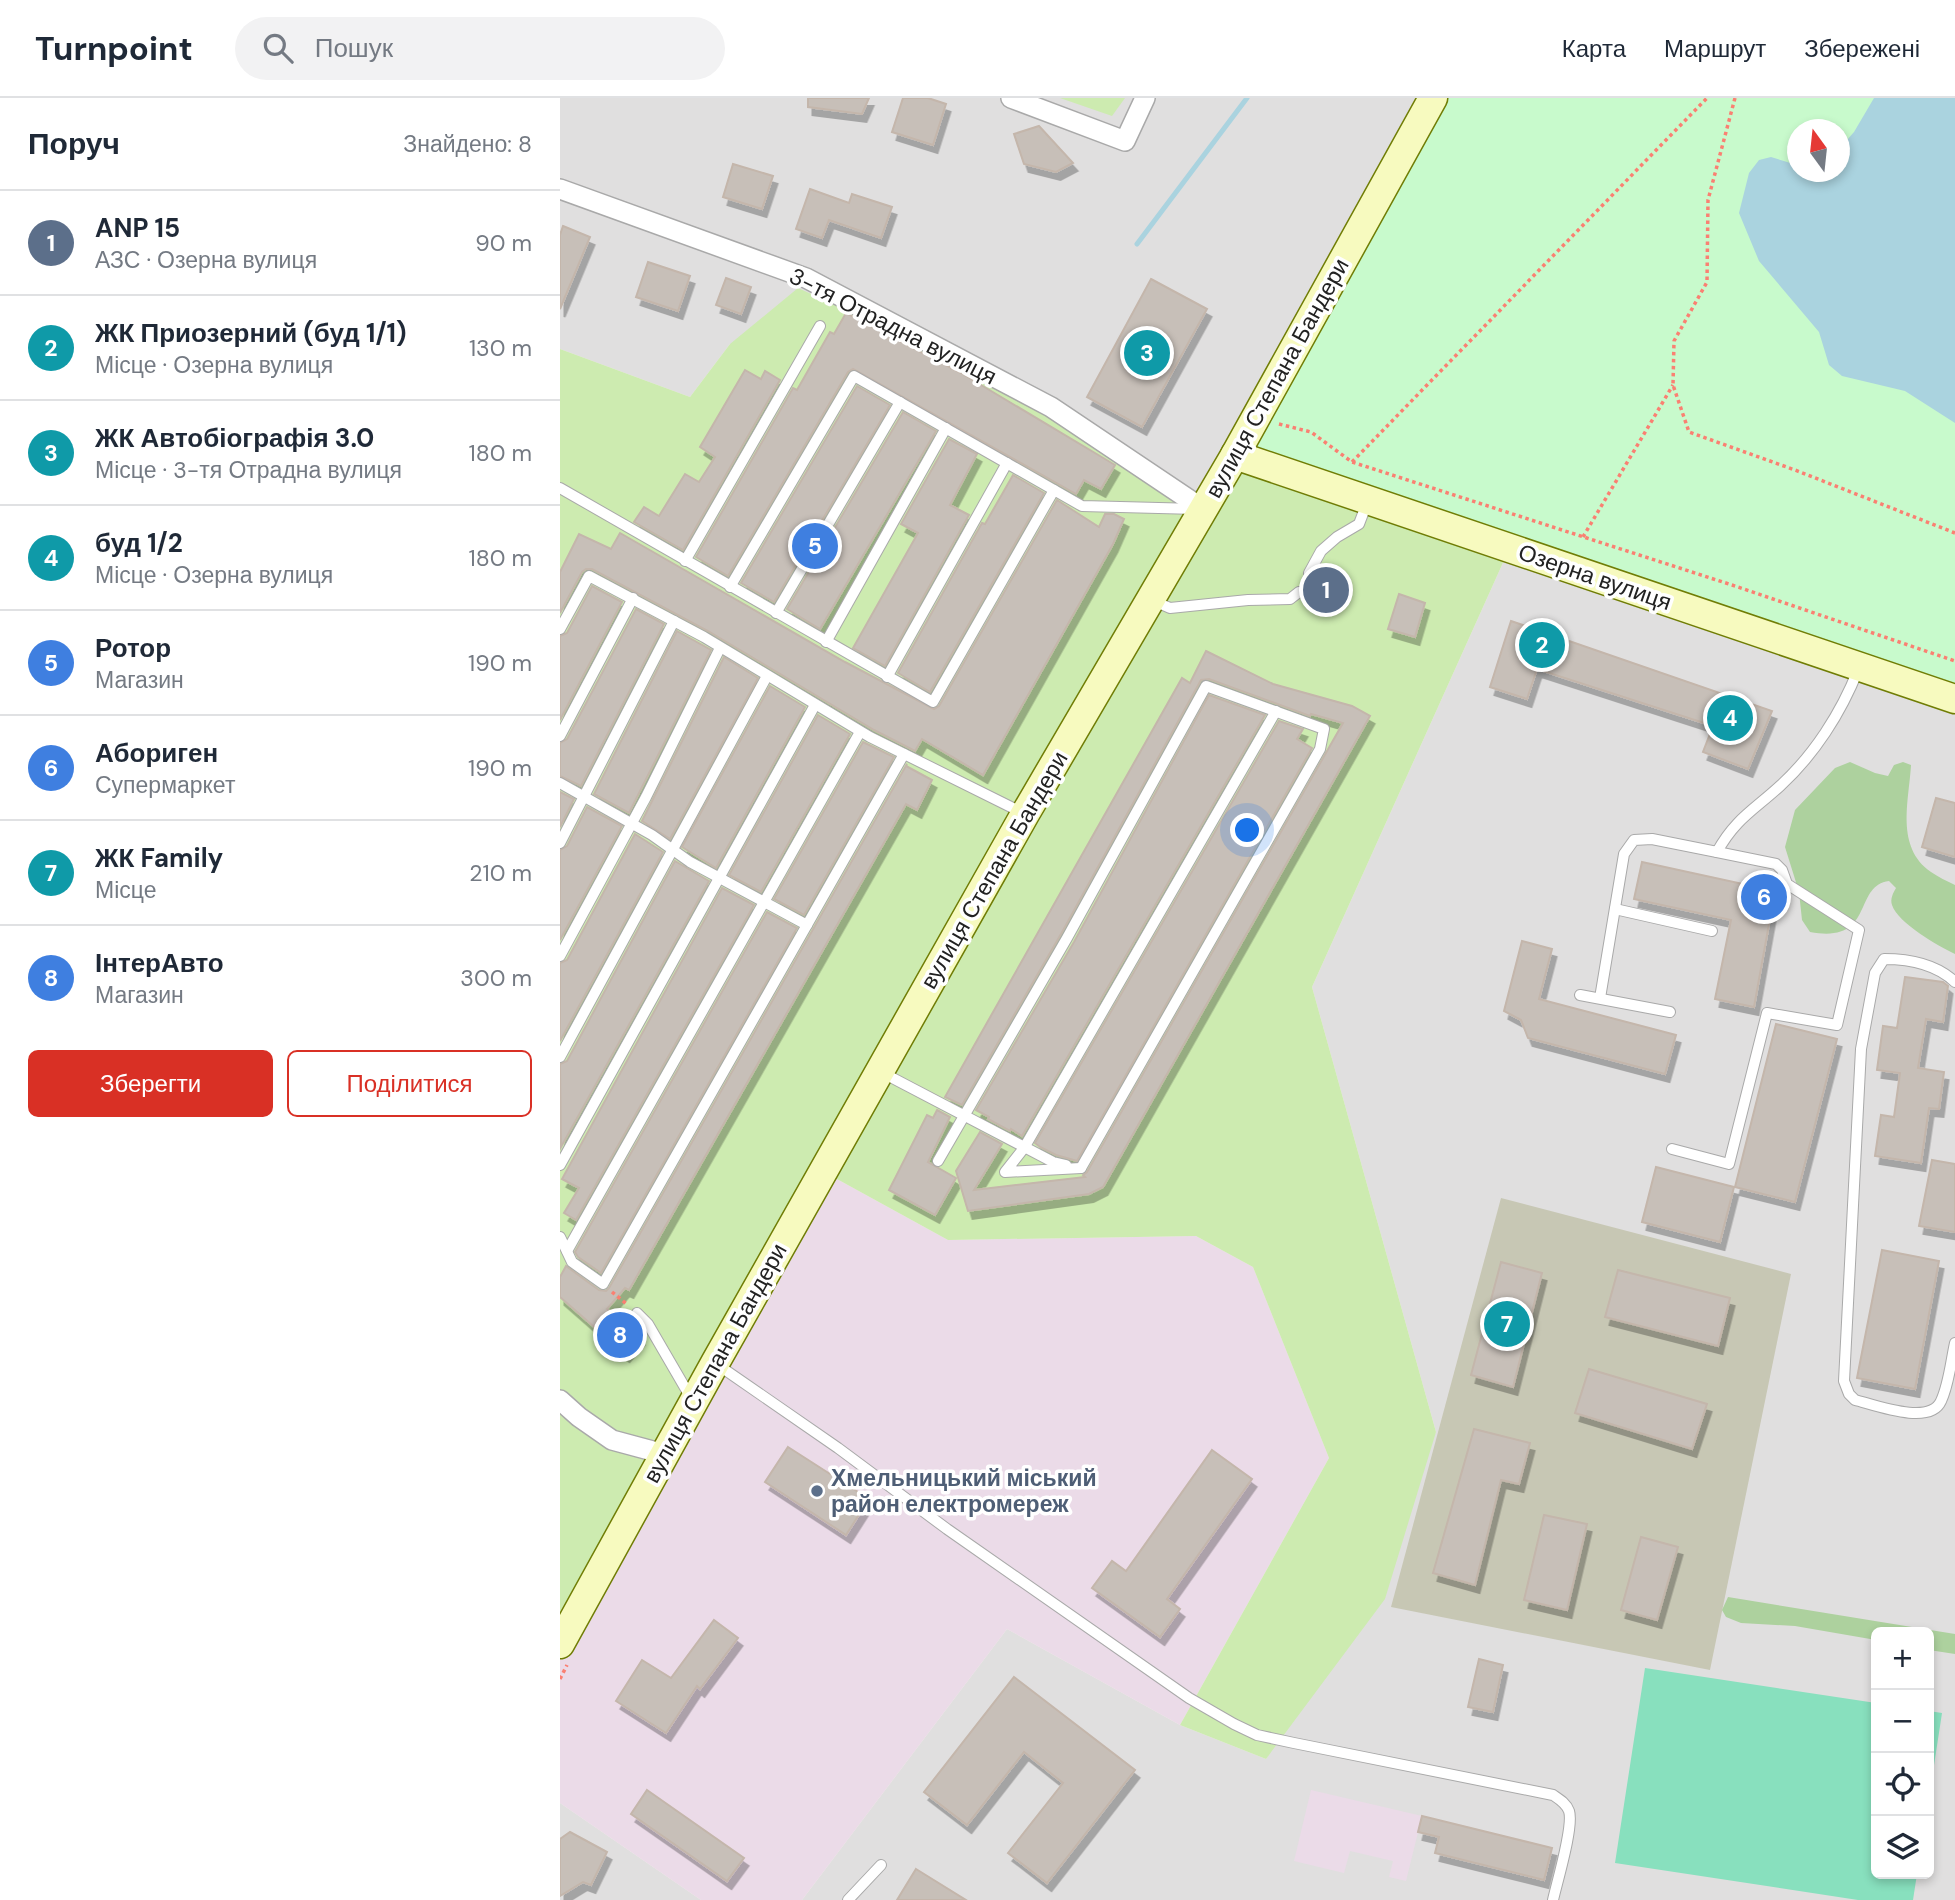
<!DOCTYPE html>
<html lang="uk">
<meta charset="utf-8">
<style>
:root{--surface:#fff;--page:#f2f2f3;--text:#1f2937;--muted:#747a83;--line:#e0e1e3;--accent:#d93025}
body{margin:0;font-family:"DM Sans",sans-serif;background:var(--page);color:var(--text)}
.controls{position:absolute;right:21px;bottom:21px;display:grid;overflow:hidden;border-radius:10px;box-shadow:0 4px 10px #0003}
.controls button{width:63px;height:63px;display:grid;place-items:center;padding:0;border:0;border-bottom:2px solid var(--line);background:var(--surface);color:var(--text);font:35px sans-serif}
.compass{position:absolute;left:1227px;top:21px;width:63px;height:63px;border-radius:50%;background:var(--surface);box-shadow:0 4px 10px #0003;rotate:345deg}
.you{position:absolute;left:688px;top:733px;width:24px;height:24px;margin:-18px;border:5px solid #fff;border-radius:50%;background:#1a73e8;box-shadow:0 0 0 10px #1a73e833}
.badge{display:grid;place-items:center;width:46px;height:46px;border-radius:50%;background:var(--accent);color:#fff;font-size:23px;font-weight:700}
.pin{position:absolute;translate:-50% -50%;border:4px solid #fff;box-shadow:0 2px 7px #0006}
.list{margin:0;padding:0;list-style:none}
h2{display:flex;justify-content:space-between;align-items:center;height:91px;margin:0;padding:0 28px;font-size:30px}
h2 small{font-size:23px;font-weight:400;color:var(--muted)}
.list li{display:grid;grid-template-columns:46px 1fr auto;gap:21px;align-items:center;box-sizing:border-box;height:105px;padding:0 28px;border-top:2px solid var(--line)}
.list b{display:block;font-size:26px;white-space:nowrap}
.list p{margin:0;font-size:23px;white-space:nowrap;color:var(--muted)}
.list em{font-size:23px;font-style:normal;color:var(--muted)}
.actions{display:flex;gap:14px;padding:21px 28px}
.actions a{flex:1;padding:16px 0;border:2px solid var(--accent);border-radius:10px;text-align:center;font-size:24px;color:var(--accent)}
.actions .main{background:var(--accent);color:#fff}
.icon{flex:none;width:38px;height:38px;fill:none;stroke:currentColor;stroke-width:2;stroke-linecap:round;stroke-linejoin:round}
.map{position:relative;flex:none;width:1395px;height:1802px;overflow:hidden}
header{display:flex;align-items:center;gap:42px;box-sizing:border-box;height:98px;padding:0 35px;background:var(--surface);border-bottom:2px solid var(--line)}
header strong{font-size:33px}
nav{display:flex;gap:38px;margin-inline-start:auto;font-size:24px}
.search{width:490px;height:63px;background:var(--page);display:flex;align-items:center;gap:18px;box-sizing:border-box;padding:0 24px;border-radius:38px;color:var(--muted);font-size:26px}
main{display:flex}
aside{flex:1;background:var(--surface)}
.map>svg:first-child{display:block}
.residential{fill:#e0dfdf;fill-rule:evenodd}
.industrial{fill:#ebdbe8}
.construction{fill:#c7c7b4}
.grass{fill:#cdebb0}
.forest{fill:#add19e}
.park{fill:#c8facc;fill-rule:evenodd}
.pitch{fill:#88e0be}
.water{fill:#aad3df}
.lines{fill:none;stroke-linecap:round;stroke-linejoin:round}
.stream{stroke:#aad3df;stroke-width:5}
.building{fill:#c7bfb8;stroke:#c4b6ab;stroke-width:2;filter:url(#shadow)}
.lane-casing{stroke:#a9a9a9;stroke-width:12}
.street-casing{stroke:#a9a9a9;stroke-width:22}
.secondary-casing{stroke:#707d05;stroke-width:31}
.path{stroke:#fa8072;stroke-width:3.5;stroke-dasharray:3.5 3.5;stroke-linecap:butt}
.lane{stroke:#fff;stroke-width:10}
.street{stroke:#fff;stroke-width:19}
.secondary{stroke:#f7fabf;stroke-width:28}
.service-dot{fill:#5c6f8a;stroke:#fff;stroke-width:2.5}
.labels{text-anchor:middle;dominant-baseline:central;stroke-width:7;stroke-linejoin:round;paint-order:stroke}
.street-label{font-size:23px;fill:#222;stroke:#fff}
.service-label{font-size:23px;font-weight:bold;fill:#4e5e75;stroke:#fff;text-anchor:start}
</style>
<header>
<strong>Turnpoint</strong>
<div class="search"><svg class="icon" aria-label="search" viewBox="0 0 24 24"><circle cx="10" cy="10" r="6"/><path d="M15 15l6 6"/></svg>Пошук</div>
<nav><a>Карта</a><a>Маршрут</a><a>Збережені</a></nav>
</header>
<main>
<aside>
<h2>Поруч<small>Знайдено: 8</small></h2>
<ul class="list">
<li><span class="badge" style="background:#5c6f8a">1</span><div><b>ANP 15</b><p>АЗС · Озерна вулиця</p></div><em>90 m</em></li>
<li><span class="badge" style="background:#0f9aa8">2</span><div><b>ЖК Приозерний (буд 1/1)</b><p>Місце · Озерна вулиця</p></div><em>130 m</em></li>
<li><span class="badge" style="background:#0f9aa8">3</span><div><b>ЖК Автобіографія 3.0</b><p>Місце · 3-тя Отрадна вулиця</p></div><em>180 m</em></li>
<li><span class="badge" style="background:#0f9aa8">4</span><div><b>буд 1/2</b><p>Місце · Озерна вулиця</p></div><em>180 m</em></li>
<li><span class="badge" style="background:#3f7fe0">5</span><div><b>Ротор</b><p>Магазин</p></div><em>190 m</em></li>
<li><span class="badge" style="background:#3f7fe0">6</span><div><b>Абориген</b><p>Супермаркет</p></div><em>190 m</em></li>
<li><span class="badge" style="background:#0f9aa8">7</span><div><b>ЖК Family</b><p>Місце</p></div><em>210 m</em></li>
<li><span class="badge" style="background:#3f7fe0">8</span><div><b>ІнтерАвто</b><p>Магазин</p></div><em>300 m</em></li>
</ul>
<div class="actions"><a class="main">Зберегти</a><a>Поділитися</a></div>
</aside>
<div class="map">
<svg width="1395" height="1802" viewBox="0 0 1395 1802">
<defs>
<filter id="shadow"><feDropShadow dx="4.5" dy="8" stdDeviation="0" flood-color="#0004"/></filter>
</defs>
<rect width="100%" height="100%" fill="#f2efe9"/>
<g class="residential">
<polygon points="0,0 864,0 633,412 170,246 130,299 0,251"/>
<path d="M946 458 1395 610V1802H242L447 1531 620 1627 706 1661 876 1334 752 889ZM1316 1534H1369V1776H1316Z"/>
<polygon points="0,1705 141,1802 0,1802"/>
</g>
<g class="industrial">
<polygon points="266,1075 388,1142 636,1138 693,1169 769,1360 620,1627 447,1531 242,1802 141,1802 0,1705 0,1557"/>
<polygon points="751,1692 862,1718 846,1783 829,1779 833,1763 790,1753 784,1775 734,1763"/>
</g>
<polygon class="construction" points="941,1100 1231,1176 1150,1572 831,1509"/>
<g class="grass">
<polygon points="500,0 565,0 552,18"/>
<path d="M238 190C269 204 301 216 331 231 436 280 537 348 633 412L0 1529V251L130 299 170 246Z"/>
<polygon points="678,367 946,458 752,889 876,1334 825,1501 706,1661 620,1627 769,1360 693,1169 636,1138 388,1142 266,1075"/>
</g>
<g class="forest">
<path d="M1290 664 1315 675 1328 678 1334 667 1343 664 1351 667C1349 703 1335 749 1371 774 1378 779 1387 783 1395 787V856C1378 848 1338 825 1332 807 1330 801 1333 795 1336 790L1329 783C1292 788 1316 846 1250 834L1242 822 1239 794 1225 749 1235 712 1275 670Z"/>
<polygon points="1168,1499 1395,1536 1395,1556 1369,1552 1369,1534 1316,1534 1316,1542 1235,1528 1181,1525 1166,1519 1162,1512"/>
</g>
<path class="park" d="M882 0H1395V592L687 352ZM1238 32H1280V74H1238Z"/>
<g class="pitch">
<polygon points="1085,1570 1316,1605 1316,1776 1357,1776 1353,1802 1298,1802 1055,1765"/>
<polygon points="1369,1613 1382,1615 1369,1700"/>
</g>
<polygon class="water" points="1314,0 1395,0 1395,325 1345,293 1282,278 1269,267 1259,234 1199,163 1179,115 1189,75 1199,62 1211,59 1237,67 1238,74 1280,74 1280,50 1294,34"/>
<g class="lines">
<polyline class="stream" points="577,146 687,0"/>
</g>
<g class="building">
<polygon points="248,0 309,0 302,16 248,9"/>
<polygon points="343,0 368,0 386,6 373,47 332,34"/>
<polygon points="479,28 513,65 496,74 464,66 454,36"/>
<polygon points="173,66 213,78 202,111 163,99"/>
<polygon points="250,91 289,105 292,96 332,109 321,140 269,122 262,140 236,131"/>
<polygon points="3,128 30,139 0,211 0,137"/>
<polygon points="88,164 130,178 118,213 76,199"/>
<polygon points="166,180 191,189 181,216 156,207"/>
<polygon points="591,181 647,211 582,329 527,299"/>
<polygon points="286,215 401,275 555,367 541,391 524,382 516,396 293,271 288,274 168,478 136,459 233,290 237,292 270,234 274,236"/>
<polygon points="185,272 201,281 205,273 220,282 123,452 74,424 84,409 99,418 125,376 139,384 155,359 140,349"/>
<polygon points="297,288 330,307 214,504 181,485"/>
<polygon points="343,314 376,333 260,531 227,511"/>
<polygon points="389,341 417,356 390,407 409,417 325,568 293,550 358,435 341,426"/>
<polygon points="453,377 484,395 370,594 338,575 422,425 425,426"/>
<polygon points="497,402 539,429 545,416 554,416 564,421 553,446 423,677 362,641 355,653 314,632 148,533 32,471 26,471 22,474 0,515 0,474 19,436 51,451 60,435 285,564 374,611 379,608"/>
<polygon points="32,488 62,504 0,622 0,538 7,535"/>
<polygon points="839,496 865,505 855,539 828,531"/>
<polygon points="76,511 104,526 21,688 0,678 0,645 7,641"/>
<polygon points="951,523 1212,613 1188,671 1143,654 1153,628 977,571 967,601 930,589"/>
<polygon points="117,533 151,552 69,715 34,696"/>
<polygon points="646,553 713,586 792,608 810,618 543,1089 529,1096 408,1113 396,1073 420,1034 442,1046 414,1092 525,1079 523,1077 527,1074 783,625 751,616 750,618 649,581 641,582 501,836 402,1007 385,999 622,580 630,585"/>
<polygon points="164,559 198,580 110,741 82,723"/>
<polygon points="210,588 245,609 156,770 122,749"/>
<polygon points="649,597 705,617 462,1038 451,1031 450,1033 428,1021 429,1019 416,1012 514,844"/>
<polygon points="258,617 290,636 201,794 169,777"/>
<polygon points="719,623 743,631 737,641 752,650 517,1063 496,1057 480,1049 475,1045"/>
<polygon points="303,644 334,659 244,817 214,801"/>
<polygon points="347,666 346,668 372,682 357,712 346,706 69,1192 65,1190 47,1211 80,1239 65,1256 0,1199 0,1179 6,1168 39,1192 46,1193 49,1190"/>
<polygon points="0,694 14,701 0,729"/>
<polygon points="1376,700 1395,705 1395,759 1362,749"/>
<polygon points="27,709 62,728 0,842 0,752 7,748"/>
<polygon points="75,736 103,754 0,943 0,865 7,862"/>
<polygon points="115,763 149,783 1,1049 0,966 7,963"/>
<polygon points="1082,764 1215,793 1194,909 1155,901 1171,822 1074,801"/>
<polygon points="162,790 194,807 16,1122 4,1115 19,1090 2,1081"/>
<polygon points="207,814 237,830 41,1175 18,1159 15,1154"/>
<polygon points="962,843 992,851 979,901 1116,937 1105,976 968,940 961,922 944,913"/>
<polygon points="1345,879 1383,884 1388,888 1383,924 1366,921 1358,970 1384,974 1379,1011 1369,1010 1361,1065 1315,1058 1321,1017 1334,1019 1340,975 1317,972 1323,928 1337,930"/>
<polygon points="1216,926 1277,941 1235,1104 1175,1089"/>
<polygon points="377,1012 390,1019 368,1064 396,1080 375,1117 329,1092 367,1017 373,1020"/>
<polygon points="1372,1062 1395,1066 1395,1134 1359,1128"/>
<polygon points="1096,1069 1174,1089 1160,1144 1082,1124"/>
<polygon points="1322,1152 1379,1163 1355,1291 1297,1280"/>
<polygon points="941,1164 982,1175 953,1289 911,1277"/>
<polygon points="1058,1172 1170,1200 1158,1248 1045,1219"/>
<polygon points="1029,1271 1147,1306 1132,1351 1015,1315"/>
<polygon points="914,1331 970,1345 959,1386 941,1382 915,1487 873,1475"/>
<polygon points="228,1349 309,1401 286,1437 205,1384"/>
<polygon points="652,1352 692,1381 607,1501 620,1511 600,1539 532,1490 552,1463 566,1473"/>
<polygon points="984,1417 1027,1426 1007,1512 964,1502"/>
<polygon points="1081,1439 1118,1449 1097,1522 1061,1512"/>
<polygon points="154,1522 178,1540 140,1591 137,1588 106,1635 56,1603 82,1562 111,1580"/>
<polygon points="919,1561 943,1567 933,1614 908,1609"/>
<polygon points="454,1579 575,1672 487,1785 448,1755 503,1685 464,1654 407,1727 364,1694"/>
<polygon points="87,1692 184,1760 167,1783 71,1716"/>
<polygon points="862,1718 992,1750 984,1782 875,1755 879,1739 858,1734"/>
<polygon points="10,1734 47,1754 31,1787 23,1784 0,1798 0,1741"/>
<polygon points="356,1771 406,1802 337,1802"/>
</g>
<g class="lines">
<defs>
<g id="lane">
<polyline points="0,390 373,604 494,392"/>
<polyline points="125,463 260,228"/>
<polyline points="749,475 761,453 777,439 799,426 807,405"/>
<polyline points="170,489 294,278 522,408 637,411"/>
<polyline points="594,503 610,510 688,502 730,501 739,494"/>
<polyline points="216,515 340,304"/>
<polyline points="0,531 29,478 144,539 310,639 465,716"/>
<polyline points="266,544 386,330"/>
<polyline points="327,579 447,365"/>
<polyline points="0,638 73,500"/>
<polyline points="0,685 92,737 130,764 247,827"/>
<polyline points="0,745 114,523"/>
<polyline points="1055,811 1152,833"/>
<polyline points="0,858 86,699 160,550"/>
<path d="M1395 884C1376 866 1350 861 1324 861L1315 875 1301 951 1284 1283 1289 1296 1295 1302C1315 1307 1370 1328 1381 1303 1389 1286 1391 1263 1395 1245"/>
<polyline points="1020,897 1110,914"/>
<path d="M1040 900 1064 756 1074 742 1092 741 1157 754C1175 721 1194 712 1220 688 1254 657 1281 615 1298 572"/>
<polyline points="0,959 207,578"/>
<polyline points="323,975 493,1064 506,1067"/>
<polyline points="1112,1051 1169,1066 1207,915 1277,927 1299,832 1227,786 1222,772 1216,766 1157,754"/>
<polyline points="378,1063 507,840 646,588 764,631 760,651 521,1070"/>
<polyline points="0,1067 255,607"/>
<polyline points="521,1070 445,1074 464,1050 716,613"/>
<polyline points="0,1139 12,1164 43,1186 344,656"/>
<polyline points="7,1153 300,634"/>
<polyline points="77,1215 88,1226 131,1300"/>
<path d="M158 1267 278 1350 387 1431 629 1600 674 1626 697 1637 734 1645 993 1697C999 1701 1006 1705 1009 1713 1014 1728 997 1784 993 1802"/>
<polyline points="288,1802 321,1767"/>
</g>
<g id="street">
<polyline points="451,0 565,43 585,0"/>
<polyline points="0,91 246,180 491,309 643,411"/>
<polyline points="0,1302 19,1319 52,1342 104,1356"/>
</g>
<g id="secondary">
<polyline points="675,357 1395,601"/>
<polyline points="0,1546 155,1265 465,716 675,357 873,0"/>
</g>
</defs>
<use href="#lane" class="lane-casing"/>
<use href="#street" class="street-casing"/>
<use href="#secondary" class="secondary-casing"/>
<g class="path">
<polyline points="1175,0 1148,102 1147,184 1114,243 1113,287 1129,334 1235,372 1395,435"/>
<polyline points="719,326 751,334 792,364 1172,487 1395,563"/>
<polyline points="792,364 1147,0"/>
<polyline points="1023,439 1113,287"/>
<polyline points="52,1194 68,1207"/>
<polyline points="0,1581 7,1567"/>
</g>
<use href="#lane" class="lane"/>
<use href="#street" class="street"/>
<use href="#secondary" class="secondary"/>
</g>
<circle class="service-dot" cx="257" cy="1393" r="7"/>
<g class="labels">
<g class="street-label">
<text transform="translate(333 228) rotate(27)">3-тя Отрадна вулиця</text>
<text transform="translate(717 280) rotate(-61)">вулиця Степана Бандери</text>
<text transform="translate(1035 479) rotate(19)">Озерна вулиця</text>
<text transform="translate(434 772) rotate(-60)">вулиця Степана Бандери</text>
<text transform="translate(155 1265) rotate(-61)">вулиця Степана Бандери</text>
</g>
<g class="service-label">
<text x="271" y="1380">Хмельницький міський<tspan x="271" dy="26">район електромереж</tspan></text>
</g>
</g>
</svg>
<div class="controls">
<button>+</button>
<button>−</button>
<button><svg class="icon" aria-label="locate" viewBox="0 0 24 24"><circle cx="12" cy="12" r="6"/><path d="M12 2v4M12 18v4M2 12h4M18 12h4"/></svg></button>
<button><svg class="icon" aria-label="layers" viewBox="0 0 24 24"><path d="M12 4l9 5-9 5-9-5zM3 14l9 5 9-5"/></svg></button>
</div>
<svg class="compass" viewBox="-18 -18 36 36"><path d="M0-13l5 13h-10z" fill="#e53935"/><path d="M0 13l5-13h-10z" fill="#747a83"/></svg>
<div class="you"></div>
<div class="pin badge" style="left:766px;top:492px;background:#5c6f8a">1</div>
<div class="pin badge" style="left:982px;top:547px;background:#0f9aa8">2</div>
<div class="pin badge" style="left:587px;top:255px;background:#0f9aa8">3</div>
<div class="pin badge" style="left:1170px;top:620px;background:#0f9aa8">4</div>
<div class="pin badge" style="left:255px;top:448px;background:#3f7fe0">5</div>
<div class="pin badge" style="left:1204px;top:799px;background:#3f7fe0">6</div>
<div class="pin badge" style="left:947px;top:1226px;background:#0f9aa8">7</div>
<div class="pin badge" style="left:60px;top:1237px;background:#3f7fe0">8</div>
</div>
</main>
